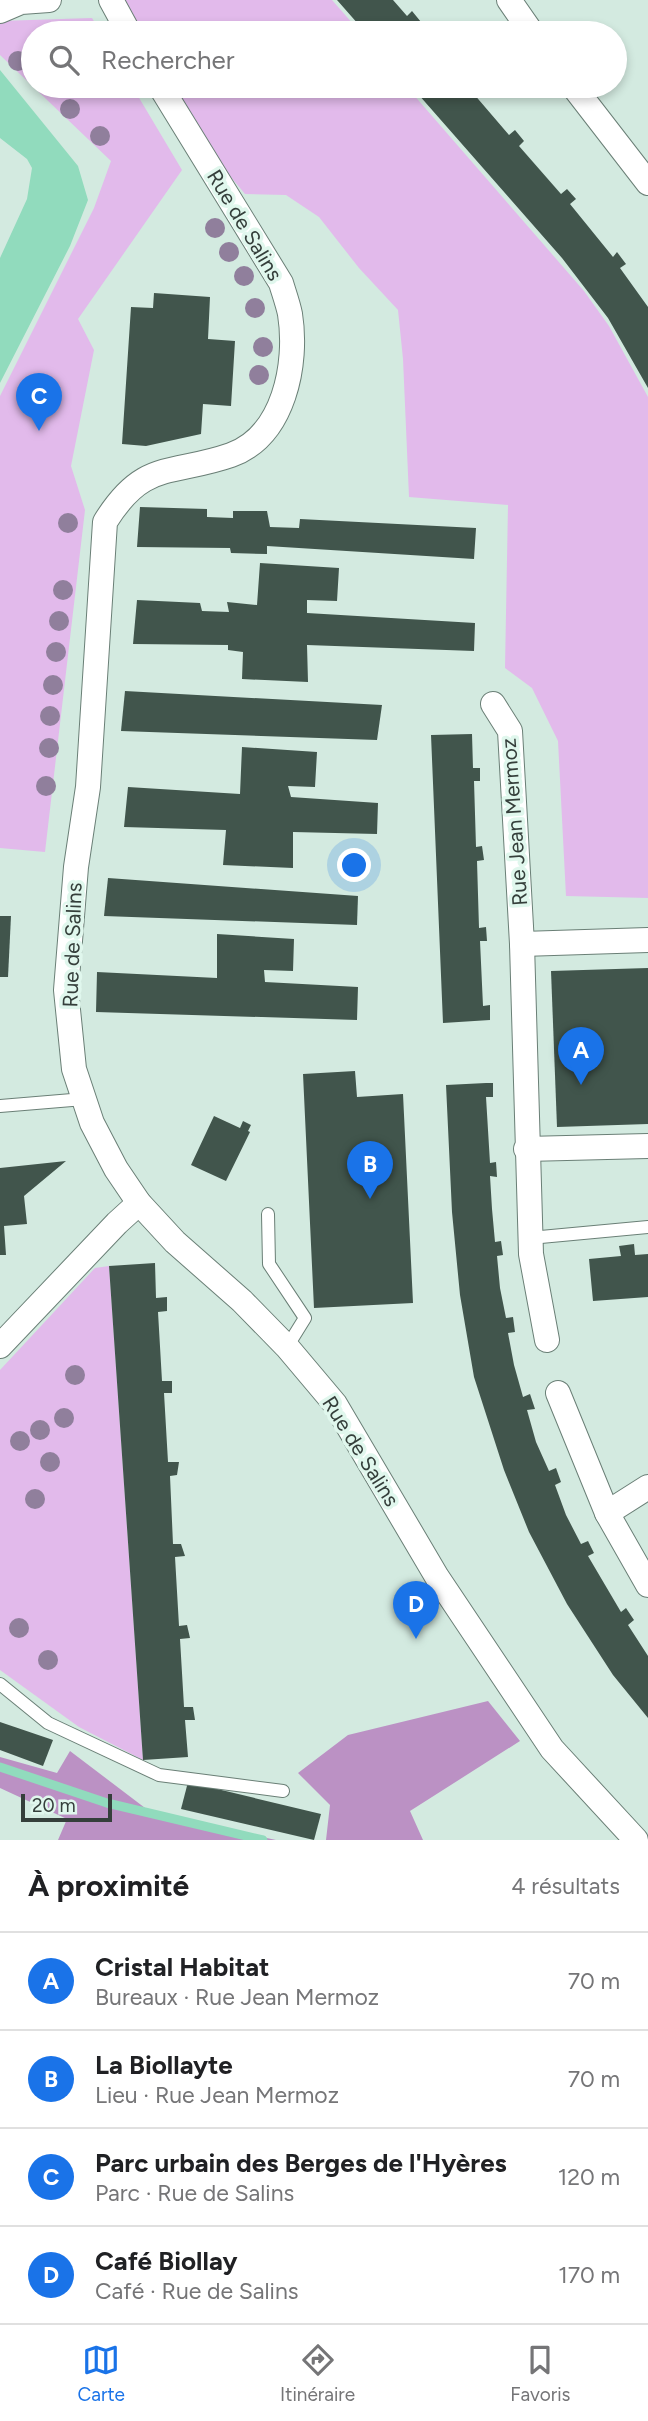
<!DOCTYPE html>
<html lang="fr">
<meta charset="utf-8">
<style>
:root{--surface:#fff;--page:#f2f2f2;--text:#202124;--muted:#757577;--line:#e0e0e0;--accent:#1a73e8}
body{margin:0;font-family:Figtree,sans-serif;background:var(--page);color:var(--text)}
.scale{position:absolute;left:21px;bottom:18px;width:91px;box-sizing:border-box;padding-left:7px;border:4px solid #353f3b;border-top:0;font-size:19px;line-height:24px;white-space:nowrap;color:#353f3b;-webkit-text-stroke:5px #e0f7ed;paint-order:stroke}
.you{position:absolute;left:355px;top:866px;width:24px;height:24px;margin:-18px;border:5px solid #fff;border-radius:50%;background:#1a73e8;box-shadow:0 0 0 10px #1a73e833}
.badge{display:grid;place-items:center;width:46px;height:46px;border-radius:50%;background:var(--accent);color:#fff;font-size:23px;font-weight:700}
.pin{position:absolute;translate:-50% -58px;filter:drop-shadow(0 2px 4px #0008)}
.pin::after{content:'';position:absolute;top:37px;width:24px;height:21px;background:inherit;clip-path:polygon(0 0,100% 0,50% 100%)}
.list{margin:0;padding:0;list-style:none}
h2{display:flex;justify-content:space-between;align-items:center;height:91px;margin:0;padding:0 28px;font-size:30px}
h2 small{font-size:23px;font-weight:400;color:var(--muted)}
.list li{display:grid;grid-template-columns:46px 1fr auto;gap:21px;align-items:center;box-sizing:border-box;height:98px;padding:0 28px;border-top:2px solid var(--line)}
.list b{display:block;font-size:26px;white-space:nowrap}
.list p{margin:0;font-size:23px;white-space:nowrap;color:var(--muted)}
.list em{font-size:23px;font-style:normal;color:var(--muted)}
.icon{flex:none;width:38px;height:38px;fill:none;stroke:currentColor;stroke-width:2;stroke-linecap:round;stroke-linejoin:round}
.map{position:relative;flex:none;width:648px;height:1840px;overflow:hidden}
.search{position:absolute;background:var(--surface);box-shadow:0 4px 10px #0003;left:21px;right:21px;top:21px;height:77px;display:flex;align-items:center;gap:18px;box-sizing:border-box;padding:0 24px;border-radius:38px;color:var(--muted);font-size:26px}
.sheet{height:483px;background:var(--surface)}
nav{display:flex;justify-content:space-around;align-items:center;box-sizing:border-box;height:98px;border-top:2px solid var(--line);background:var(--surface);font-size:19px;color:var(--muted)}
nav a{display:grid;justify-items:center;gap:4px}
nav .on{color:var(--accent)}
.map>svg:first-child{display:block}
.green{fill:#e2baeb}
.forest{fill:#bb91c4}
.water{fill:#91dbbd}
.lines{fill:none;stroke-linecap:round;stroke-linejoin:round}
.stream{stroke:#91dbbd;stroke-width:9}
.building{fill:#41554c}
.lane-casing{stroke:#6a7f76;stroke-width:14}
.street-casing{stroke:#6a7f76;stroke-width:26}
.lane{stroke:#fff;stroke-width:12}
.street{stroke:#fff;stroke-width:24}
.tree{fill:#907f9c}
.labels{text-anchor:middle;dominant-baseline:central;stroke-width:7;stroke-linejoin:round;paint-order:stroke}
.street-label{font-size:21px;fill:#353f3b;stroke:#e0f7ed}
</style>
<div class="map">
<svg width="648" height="1840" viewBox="0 0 648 1840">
<rect width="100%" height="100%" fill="#d3eae0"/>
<g class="green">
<polygon points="122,0 332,0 361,33 142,33"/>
<polygon points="92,18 101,33 33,33 33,86 132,86 182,170 78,319 94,350 71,466 85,510 45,852 0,848 0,396 94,208 111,161 0,55 0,21"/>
<polygon points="172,86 406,86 584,291 609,326 648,397 648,898 566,896 558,741 532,688 505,668 508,505 409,497 403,359 398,310 359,268 319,217 286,195 245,194 215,158"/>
<polygon points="109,1266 143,1760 79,1727 0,1670 0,1370 95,1268"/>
</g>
<g class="forest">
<polygon points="488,1701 520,1741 410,1811 423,1840 326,1840 330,1805 298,1773 348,1735"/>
<polygon points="70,1751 153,1814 276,1840 58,1840 67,1819 0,1788 0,1757 57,1773"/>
</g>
<polygon class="water" points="0,70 78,166 88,200 70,246 0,383 0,258 27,199 32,168 27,159 0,138"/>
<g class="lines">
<polyline class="stream" points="0,1767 107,1803 263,1840"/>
</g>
<g class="building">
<polygon points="337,0 393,0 407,16 412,11 421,22 416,27 421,33 366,33"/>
<polygon points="411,86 467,86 509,135 515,130 524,141 519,146 561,194 567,189 576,199 570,204 613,257 617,252 626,264 620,268 648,307 648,388 608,318 562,258"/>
<polygon points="154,293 210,297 208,339 235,341 231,406 203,404 201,434 146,446 122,444 131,307 153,308"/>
<polygon points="140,507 207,509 207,517 233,518 233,511 267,511 270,527 299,528 300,519 476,528 474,559 267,546 267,554 231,553 230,548 137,547"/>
<polygon points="260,563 339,568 337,601 307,600 307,613 475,623 474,651 307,645 308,682 242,679 243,652 228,650 228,645 133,644 137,600 200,603 202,611 229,612 227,602 257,605"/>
<polygon points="125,691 382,705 377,740 121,731"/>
<polygon points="472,734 473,768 480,768 480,781 474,781 476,847 482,846 484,860 477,861 479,928 486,927 487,941 480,941 483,1006 490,1005 490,1020 443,1023 431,735"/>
<polygon points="242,747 317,752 315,787 288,786 291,797 378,803 377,834 293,832 293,868 223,865 226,830 124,827 128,787 240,794"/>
<polygon points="108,878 358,896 357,925 104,916"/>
<polygon points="0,916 11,916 8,977 0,977"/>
<polygon points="217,934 294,939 293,971 264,970 265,982 358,987 357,1020 96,1012 97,972 217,978"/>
<polygon points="648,968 648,1124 557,1127 551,971"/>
<polygon points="355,1071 357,1097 403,1094 413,1303 314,1308 303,1074"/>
<polygon points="486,1083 493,1083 493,1097 486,1097 490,1163 496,1162 497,1177 490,1176 492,1209 495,1242 501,1241 503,1255 497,1256 500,1288 506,1318 513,1317 515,1332 508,1333 514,1365 523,1397 530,1394 535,1409 527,1410 536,1442 549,1471 556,1468 561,1482 555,1485 566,1515 581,1544 588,1541 594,1553 588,1556 621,1612 626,1608 634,1620 628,1625 648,1656 648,1718 613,1675 567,1604 529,1532 504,1470 474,1377 460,1295 452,1212 446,1085"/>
<polygon points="214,1116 240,1128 243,1121 251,1125 248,1131 250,1132 226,1181 191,1165"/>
<polygon points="66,1161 24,1196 27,1224 4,1226 6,1255 0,1255 0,1168"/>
<polygon points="634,1244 635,1255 648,1254 648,1297 593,1301 589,1259 621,1256 619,1246"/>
<polygon points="155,1263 156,1298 167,1297 167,1311 158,1312 162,1381 172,1381 172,1393 164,1393 168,1462 179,1462 177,1475 170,1476 173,1544 181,1544 185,1556 175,1557 179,1626 187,1625 190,1638 180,1639 184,1707 193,1707 195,1720 185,1720 188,1757 143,1760 109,1266"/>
<polygon points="0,1722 53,1740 43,1766 0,1750"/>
<polygon points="188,1782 321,1814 314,1840 181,1809"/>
</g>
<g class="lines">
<defs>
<g id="lane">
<polyline points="0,1106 84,1099"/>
<polyline points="268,1214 269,1264 305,1318 287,1347"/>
<polyline points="530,1238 648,1227"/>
<polyline points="0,1684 48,1723 159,1775 283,1791"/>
</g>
<g id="street">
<polyline points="111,0 129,33"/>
<polyline points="509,0 532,33"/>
<polyline points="0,11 21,2 49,0"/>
<path d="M160 86 281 283C284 293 288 304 290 314 298 364 284 436 231 455 171 476 144 459 105 522L88 787 76 867 66 990 74 1069 92 1123 116 1169 139 1203 175 1242 242 1301 287 1347 335 1404 437 1577 552 1749 636 1840"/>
<polyline points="573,86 648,183"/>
<polyline points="493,704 510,731 522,944 531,1254 547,1340"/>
<polyline points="522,944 648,940"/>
<polyline points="526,1149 648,1146"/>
<polyline points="0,1346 117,1223 139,1203"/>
<polyline points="558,1393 607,1513 648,1585"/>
<polyline points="607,1513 648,1487"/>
</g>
</defs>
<use href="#lane" class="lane-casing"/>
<use href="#street" class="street-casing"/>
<use href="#lane" class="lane"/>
<use href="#street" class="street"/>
</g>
<g class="tree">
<circle cx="18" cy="61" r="10"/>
<circle cx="70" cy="109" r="10"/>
<circle cx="100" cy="136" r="10"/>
<circle cx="215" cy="228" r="10"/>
<circle cx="229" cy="252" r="10"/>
<circle cx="244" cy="276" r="10"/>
<circle cx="255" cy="308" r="10"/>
<circle cx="263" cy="347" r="10"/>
<circle cx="259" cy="375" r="10"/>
<circle cx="68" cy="523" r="10"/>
<circle cx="63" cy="590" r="10"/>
<circle cx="59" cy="621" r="10"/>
<circle cx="56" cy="652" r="10"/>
<circle cx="53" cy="685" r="10"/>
<circle cx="50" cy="716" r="10"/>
<circle cx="49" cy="748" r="10"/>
<circle cx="46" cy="786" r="10"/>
<circle cx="75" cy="1375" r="10"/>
<circle cx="64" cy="1418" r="10"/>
<circle cx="40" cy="1430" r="10"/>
<circle cx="20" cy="1441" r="10"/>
<circle cx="50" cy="1462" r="10"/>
<circle cx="35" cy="1499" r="10"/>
<circle cx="19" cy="1628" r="10"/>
<circle cx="48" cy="1660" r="10"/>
</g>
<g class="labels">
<g class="street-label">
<text transform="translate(245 225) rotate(59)">Rue de Salins</text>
<text transform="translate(514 822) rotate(-94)">Rue Jean Mermoz</text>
<text transform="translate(72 945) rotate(-88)">Rue de Salins</text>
<text transform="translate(361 1451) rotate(58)">Rue de Salins</text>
</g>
</g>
</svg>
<div class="scale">20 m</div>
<div class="you"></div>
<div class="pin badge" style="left:581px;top:1085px">A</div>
<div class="pin badge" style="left:370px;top:1199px">B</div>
<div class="pin badge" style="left:39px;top:431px">C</div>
<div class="pin badge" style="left:416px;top:1639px">D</div>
<div class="search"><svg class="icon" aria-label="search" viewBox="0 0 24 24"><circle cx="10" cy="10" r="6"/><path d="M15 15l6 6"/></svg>Rechercher</div>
</div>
<section class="sheet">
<h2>À proximité<small>4 résultats</small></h2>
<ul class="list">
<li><span class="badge">A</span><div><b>Cristal Habitat</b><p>Bureaux · Rue Jean Mermoz</p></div><em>70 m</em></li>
<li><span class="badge">B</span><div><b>La Biollayte</b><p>Lieu · Rue Jean Mermoz</p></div><em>70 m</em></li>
<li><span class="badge">C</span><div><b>Parc urbain des Berges de l'Hyères</b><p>Parc · Rue de Salins</p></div><em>120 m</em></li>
<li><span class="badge">D</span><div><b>Café Biollay</b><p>Café · Rue de Salins</p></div><em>170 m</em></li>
</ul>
</section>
<nav>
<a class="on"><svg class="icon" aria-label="map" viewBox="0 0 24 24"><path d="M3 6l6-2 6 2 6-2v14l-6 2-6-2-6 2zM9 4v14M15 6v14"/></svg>Carte</a>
<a><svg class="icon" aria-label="directions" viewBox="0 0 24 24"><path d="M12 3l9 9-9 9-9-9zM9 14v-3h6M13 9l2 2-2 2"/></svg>Itinéraire</a>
<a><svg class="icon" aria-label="saved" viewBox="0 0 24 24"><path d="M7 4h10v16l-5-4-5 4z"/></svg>Favoris</a>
</nav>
